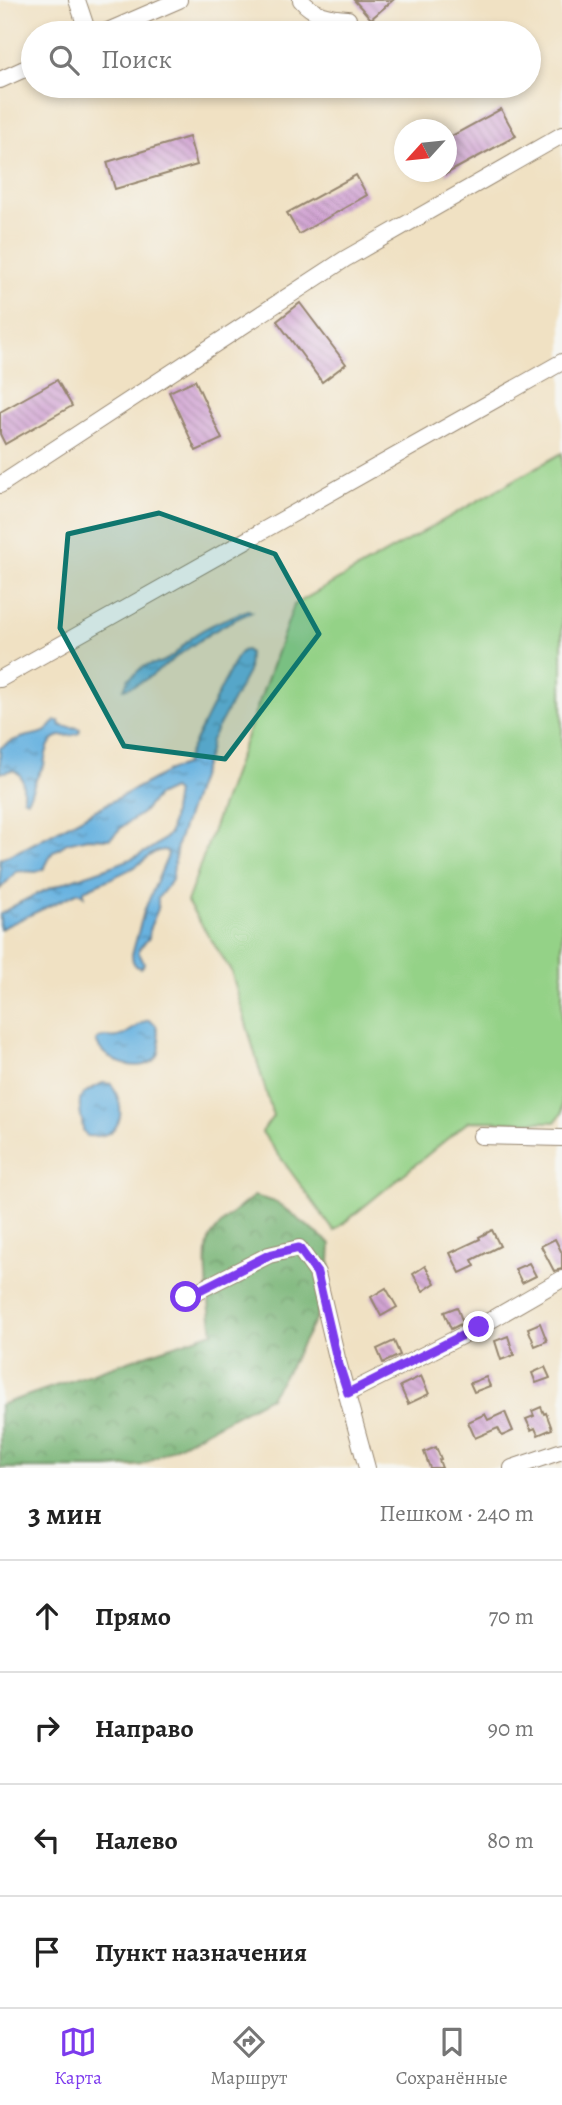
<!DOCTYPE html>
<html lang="ru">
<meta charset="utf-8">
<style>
:root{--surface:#fff;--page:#f6f6f6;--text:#222;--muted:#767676;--line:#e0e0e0;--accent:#7c3aed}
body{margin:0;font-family:Alegreya,serif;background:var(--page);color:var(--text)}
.compass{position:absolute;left:394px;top:119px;width:63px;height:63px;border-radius:50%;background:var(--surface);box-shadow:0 4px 10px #0003;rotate:243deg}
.stop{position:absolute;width:21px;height:21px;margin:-16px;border:5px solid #7c3aed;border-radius:50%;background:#fff}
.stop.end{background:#7c3aed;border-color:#fff;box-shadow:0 2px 7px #0008}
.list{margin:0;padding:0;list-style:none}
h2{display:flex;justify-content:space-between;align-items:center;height:91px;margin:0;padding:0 28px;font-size:30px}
h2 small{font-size:23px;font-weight:400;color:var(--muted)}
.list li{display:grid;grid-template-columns:46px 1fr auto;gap:21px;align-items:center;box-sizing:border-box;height:112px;padding:0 28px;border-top:2px solid var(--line)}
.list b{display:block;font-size:26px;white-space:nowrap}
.list em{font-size:23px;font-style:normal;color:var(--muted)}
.icon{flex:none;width:38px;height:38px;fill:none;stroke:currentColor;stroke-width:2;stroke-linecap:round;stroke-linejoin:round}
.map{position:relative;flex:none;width:562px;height:1468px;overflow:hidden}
.search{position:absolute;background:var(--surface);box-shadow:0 4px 10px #0003;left:21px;right:21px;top:21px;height:77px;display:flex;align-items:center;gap:18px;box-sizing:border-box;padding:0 24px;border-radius:38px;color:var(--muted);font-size:26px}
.sheet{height:539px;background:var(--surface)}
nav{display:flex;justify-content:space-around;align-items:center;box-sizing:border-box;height:98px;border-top:2px solid var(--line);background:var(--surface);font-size:19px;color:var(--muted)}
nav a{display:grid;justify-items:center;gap:4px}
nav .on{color:var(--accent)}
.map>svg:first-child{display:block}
.forest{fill:url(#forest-crowns);stroke:#596f49;stroke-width:2}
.garden{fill:#94d287;stroke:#687e52;stroke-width:2}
.water{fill:url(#water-ripples);stroke:#526e7f;stroke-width:2}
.building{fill:url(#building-back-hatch)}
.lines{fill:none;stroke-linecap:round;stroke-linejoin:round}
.minor-casing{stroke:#968670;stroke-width:18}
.minor{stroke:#fff;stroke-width:16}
.route{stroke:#7c3aed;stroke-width:9}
.marked{fill:#0f766e;fill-opacity:0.2;stroke:#0f766e;stroke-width:5;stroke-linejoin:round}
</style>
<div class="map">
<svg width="562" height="1468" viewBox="0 0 562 1468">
<defs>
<pattern id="forest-crowns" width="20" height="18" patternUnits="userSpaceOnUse" patternTransform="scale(1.75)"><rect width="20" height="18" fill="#77b474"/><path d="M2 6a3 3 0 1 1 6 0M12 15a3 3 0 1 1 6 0" fill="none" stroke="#63935f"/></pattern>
<pattern id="water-ripples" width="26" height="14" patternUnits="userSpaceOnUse" patternTransform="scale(1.75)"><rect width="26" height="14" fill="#68b2e0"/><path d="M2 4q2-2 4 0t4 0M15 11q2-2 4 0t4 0" fill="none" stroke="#5791b5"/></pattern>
<pattern id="building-back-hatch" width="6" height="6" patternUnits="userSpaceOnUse" patternTransform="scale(1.75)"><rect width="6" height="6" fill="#cf9fd1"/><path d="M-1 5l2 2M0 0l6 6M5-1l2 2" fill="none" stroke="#a982a9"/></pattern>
</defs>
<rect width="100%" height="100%" fill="#f6f6f2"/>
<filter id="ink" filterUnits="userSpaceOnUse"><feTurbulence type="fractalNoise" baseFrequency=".0143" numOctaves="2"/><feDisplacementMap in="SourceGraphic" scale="14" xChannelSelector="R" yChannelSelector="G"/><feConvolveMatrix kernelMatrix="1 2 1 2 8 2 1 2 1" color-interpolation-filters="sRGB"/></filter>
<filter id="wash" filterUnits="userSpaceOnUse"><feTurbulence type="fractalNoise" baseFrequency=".00686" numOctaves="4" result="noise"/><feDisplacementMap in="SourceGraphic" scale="28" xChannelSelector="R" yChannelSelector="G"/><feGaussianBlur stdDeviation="1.57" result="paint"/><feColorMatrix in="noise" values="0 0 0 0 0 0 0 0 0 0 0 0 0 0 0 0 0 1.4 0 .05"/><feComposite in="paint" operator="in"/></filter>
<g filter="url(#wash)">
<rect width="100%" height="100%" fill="#f0e1c3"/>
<path class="forest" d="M254 1196 276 1202 331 1244 329 1279 315 1320 290 1366 270 1397 142 1465 108 1468H0V1405L213 1332C210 1314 202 1252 210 1238 221 1221 239 1208 254 1196Z"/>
<polygon class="garden" points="562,453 562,1113 555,1122 469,1121 334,1231 262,1132 273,1116 231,971 187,902 294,605"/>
<g class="water">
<path d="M248 610 252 612C221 624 193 644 167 664 152 675 142 684 124 689L128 679C135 676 138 669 145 666 151 664 156 664 162 662 175 657 182 646 192 637 208 625 230 617 248 610Z"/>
<path d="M246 650 249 653 248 672 211 740 209 751 177 845 172 880 158 898V909L150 927 149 938 139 949V953L144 963 143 966 140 968C134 966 132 961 132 955L144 911 167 858 168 853 165 850C153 850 146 860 136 866 119 876 101 882 84 890V896L79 892 0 929V914C27 897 58 884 89 874 116 865 150 855 170 833L176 792 172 789 157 796 142 813 123 826 113 836 109 839 87 838 67 843 52 853 44 869 36 872 20 871 16 872 0 889V859L27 847 172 769 185 765 189 753 236 658 242 651Z"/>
<path d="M55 721H59L60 725C66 729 73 725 80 729L79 733C72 737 69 735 61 736 48 737 45 756 44 766 34 777 35 788 27 800L23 798C23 787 25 773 12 770L0 773V748C6 744 14 740 21 738 38 731 43 739 55 721Z"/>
<path d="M149 1020 156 1025C158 1034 162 1045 159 1053 149 1077 102 1064 96 1040 104 1034 110 1039 118 1037 130 1034 137 1023 149 1020Z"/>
<path d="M103 1083 111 1084C128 1110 123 1139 87 1136 82 1131 83 1128 82 1121 76 1094 80 1095 103 1083Z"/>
</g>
<g id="blocks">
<g class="building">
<polygon points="354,0 393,0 371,19"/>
<polygon points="501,109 516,136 446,174 446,139"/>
<polygon points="189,137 197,165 115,189 107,162"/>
<polygon points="356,175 367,195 299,234 287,213"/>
<polygon points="300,303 346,364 322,382 277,321"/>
<polygon points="57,380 72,406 5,444 0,434 0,412"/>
<polygon points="195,380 222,439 196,451 169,392"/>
<polygon points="492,1230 500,1246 472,1260 475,1266 460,1273 450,1253 480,1239 479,1237"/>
<polygon points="555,1239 562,1253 562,1269 554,1271 541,1246"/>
<polygon points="529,1263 536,1276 522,1283 515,1269"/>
<polygon points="425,1266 435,1283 423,1291 413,1274"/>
<polygon points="386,1288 397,1307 381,1316 371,1297"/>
<polygon points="457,1307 463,1323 451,1329 444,1312"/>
<polygon points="540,1323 547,1341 535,1346 528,1328"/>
<polygon points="508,1336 514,1355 501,1360 495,1341"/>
<polygon points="394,1341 400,1355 383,1363 377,1349"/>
<polygon points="545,1367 550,1378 536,1383 532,1373"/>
<polygon points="421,1376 429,1394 408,1404 400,1386"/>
<polygon points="486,1377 490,1386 474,1392 470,1383"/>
<polygon points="541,1407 544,1414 546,1413 552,1429 538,1435 535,1428 531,1430 526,1419 534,1416 532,1411"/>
<polygon points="505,1412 513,1431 502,1436 498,1428 475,1438 468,1422 485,1414 488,1420"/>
<polygon points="436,1447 441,1459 439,1460 442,1468 430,1468 424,1452"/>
</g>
</g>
</g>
<g filter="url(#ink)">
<use href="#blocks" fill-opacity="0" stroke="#968670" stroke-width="2"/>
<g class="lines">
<defs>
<g id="minor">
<polyline points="77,0 88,33"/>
<path d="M301 0C313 15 331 18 348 19"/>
<polyline points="103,33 179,0"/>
<polyline points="0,80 33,65"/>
<polyline points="0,485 345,259 562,135"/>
<polyline points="0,679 562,362"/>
<polyline points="481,1136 562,1138"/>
<polyline points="186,1297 269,1255 299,1248 317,1273 337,1358 367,1468"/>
<polyline points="348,1393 479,1327 562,1279"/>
<polyline points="512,1468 562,1451"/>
</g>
</defs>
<use href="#minor" class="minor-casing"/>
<use href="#minor" class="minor"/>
</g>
</g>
<g class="lines" filter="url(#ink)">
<polyline class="route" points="186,1297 269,1255 299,1248 317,1273 337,1359 348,1393 479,1327"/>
</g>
<path class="marked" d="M159 513 275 554 319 634 225 759 124 746 60 628 68 534Z"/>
</svg>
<svg class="compass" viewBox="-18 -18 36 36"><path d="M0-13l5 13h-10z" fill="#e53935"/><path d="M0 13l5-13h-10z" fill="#767676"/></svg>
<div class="stop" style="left:186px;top:1297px"></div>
<div class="stop end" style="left:479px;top:1327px"></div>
<div class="search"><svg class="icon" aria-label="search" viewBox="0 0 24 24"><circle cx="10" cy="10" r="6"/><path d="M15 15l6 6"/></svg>Поиск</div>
</div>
<section class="sheet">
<h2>3 мин<small>Пешком · 240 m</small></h2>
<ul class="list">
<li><svg class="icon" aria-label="ahead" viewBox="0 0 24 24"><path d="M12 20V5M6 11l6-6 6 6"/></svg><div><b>Прямо</b></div><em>70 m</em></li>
<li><svg class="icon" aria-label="right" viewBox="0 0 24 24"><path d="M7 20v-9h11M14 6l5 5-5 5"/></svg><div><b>Направо</b></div><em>90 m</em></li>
<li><svg class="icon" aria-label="left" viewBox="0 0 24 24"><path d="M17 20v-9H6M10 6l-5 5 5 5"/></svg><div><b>Налево</b></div><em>80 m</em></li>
<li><svg class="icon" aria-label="arrive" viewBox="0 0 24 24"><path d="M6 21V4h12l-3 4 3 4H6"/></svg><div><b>Пункт назначения</b></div></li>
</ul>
</section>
<nav>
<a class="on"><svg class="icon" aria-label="map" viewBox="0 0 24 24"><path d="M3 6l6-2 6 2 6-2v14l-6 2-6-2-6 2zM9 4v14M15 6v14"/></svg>Карта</a>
<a><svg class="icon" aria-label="directions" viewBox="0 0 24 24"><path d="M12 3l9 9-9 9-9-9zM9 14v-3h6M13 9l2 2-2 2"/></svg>Маршрут</a>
<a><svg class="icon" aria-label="saved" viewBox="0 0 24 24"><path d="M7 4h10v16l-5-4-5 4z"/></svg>Сохранённые</a>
</nav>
